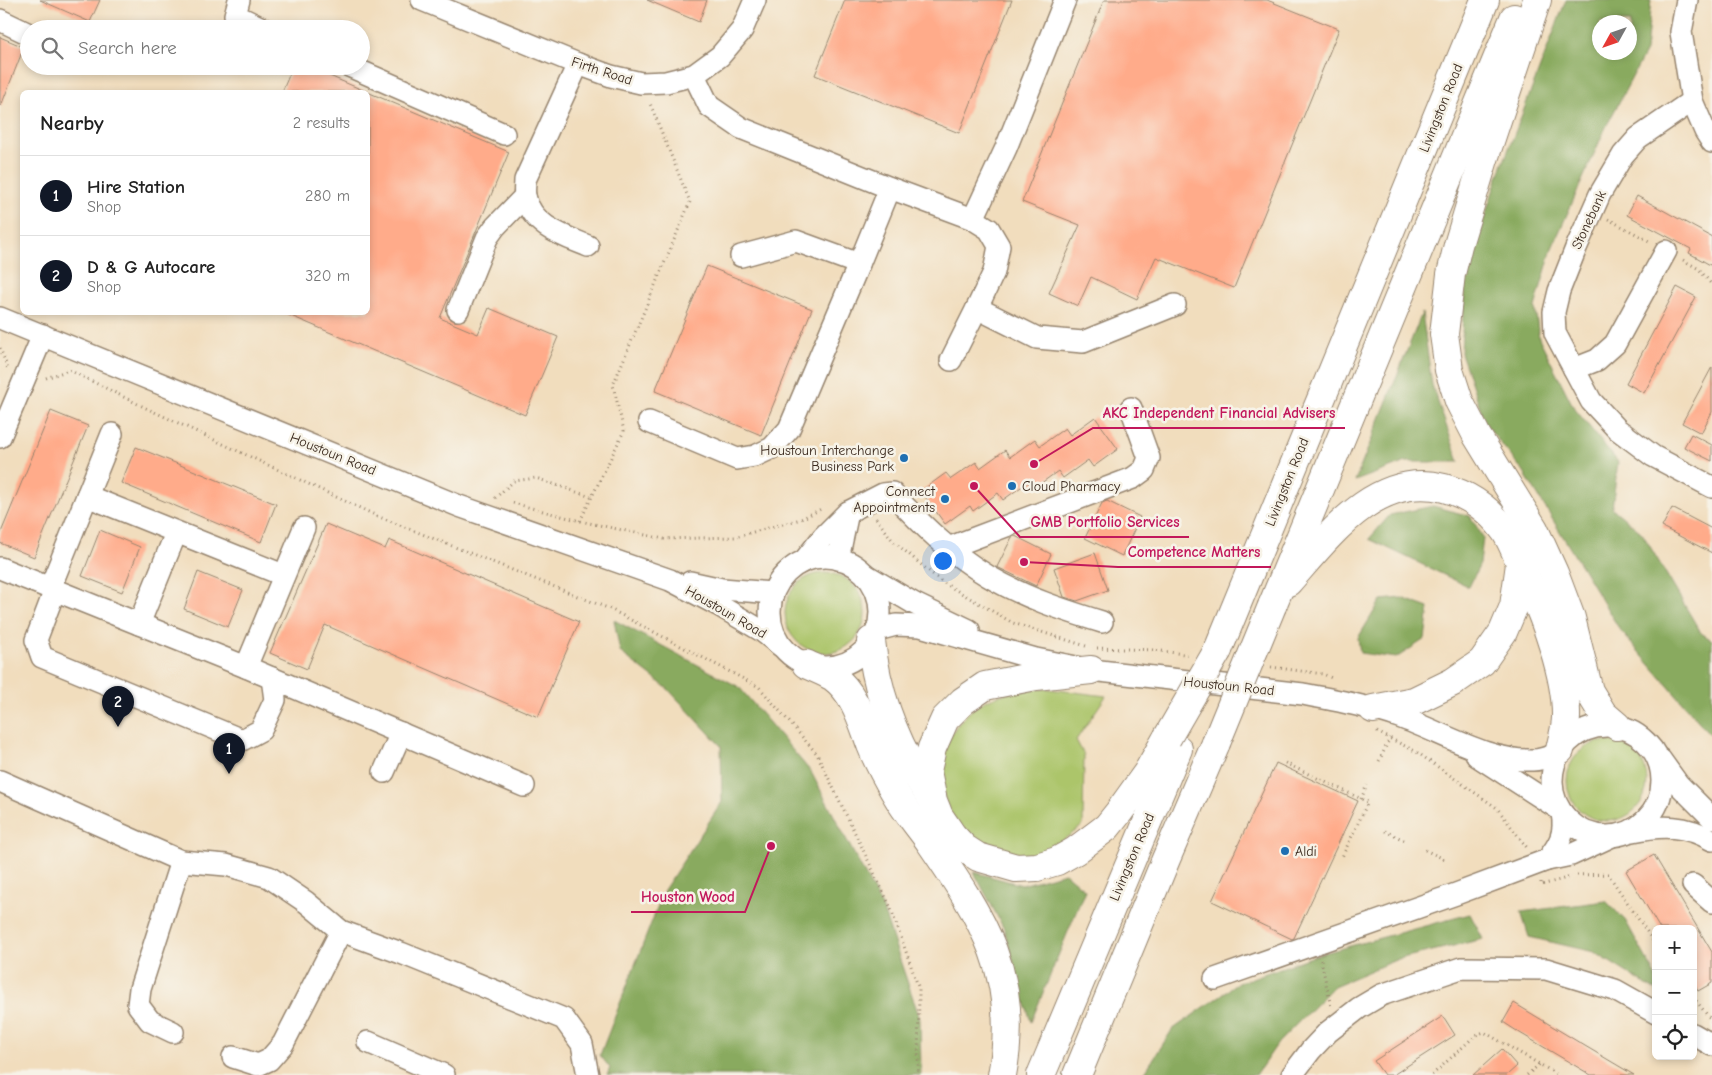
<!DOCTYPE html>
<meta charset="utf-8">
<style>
:root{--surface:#fff;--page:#f6f6f6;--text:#222;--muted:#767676;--line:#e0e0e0;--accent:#111827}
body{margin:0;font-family:"Comic Neue",sans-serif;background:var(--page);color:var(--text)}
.controls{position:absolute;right:15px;bottom:15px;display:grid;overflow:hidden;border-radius:8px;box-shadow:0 2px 8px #0003}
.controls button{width:45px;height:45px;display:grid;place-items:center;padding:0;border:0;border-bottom:1px solid var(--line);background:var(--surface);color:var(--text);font:25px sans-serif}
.compass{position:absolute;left:1592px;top:15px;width:45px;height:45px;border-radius:50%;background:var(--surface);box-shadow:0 2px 8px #0003;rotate:230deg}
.you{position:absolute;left:942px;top:560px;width:18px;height:18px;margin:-12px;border:4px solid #fff;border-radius:50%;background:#1a73e8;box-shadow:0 0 0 8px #1a73e833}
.badge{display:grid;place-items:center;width:32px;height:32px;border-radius:50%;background:var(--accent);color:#fff;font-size:16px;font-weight:700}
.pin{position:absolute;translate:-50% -41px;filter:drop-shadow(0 1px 2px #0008)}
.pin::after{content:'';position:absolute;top:26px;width:18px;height:15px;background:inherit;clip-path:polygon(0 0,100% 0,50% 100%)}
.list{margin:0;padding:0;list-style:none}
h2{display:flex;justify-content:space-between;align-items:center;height:65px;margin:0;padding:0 20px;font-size:21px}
h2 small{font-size:16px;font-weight:400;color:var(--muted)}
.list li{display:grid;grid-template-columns:32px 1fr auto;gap:15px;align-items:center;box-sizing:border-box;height:80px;padding:0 20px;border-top:1px solid var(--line)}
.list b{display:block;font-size:19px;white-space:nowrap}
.list p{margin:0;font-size:16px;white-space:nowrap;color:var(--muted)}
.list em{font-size:16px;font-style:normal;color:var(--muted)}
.icon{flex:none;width:28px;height:28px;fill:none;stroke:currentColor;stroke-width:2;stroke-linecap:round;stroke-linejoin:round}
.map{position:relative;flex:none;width:1712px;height:1075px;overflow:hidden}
.search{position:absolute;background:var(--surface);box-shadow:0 2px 8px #0003;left:20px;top:20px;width:350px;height:55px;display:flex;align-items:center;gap:12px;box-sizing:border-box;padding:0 18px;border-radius:28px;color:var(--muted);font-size:19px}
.panel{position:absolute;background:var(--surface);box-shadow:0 2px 8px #0003;left:20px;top:90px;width:350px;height:225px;border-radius:8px}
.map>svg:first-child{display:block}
.green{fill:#acc56a;stroke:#747844}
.forest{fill:#89aa5e;stroke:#626a3e;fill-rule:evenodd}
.building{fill:#ffab8a}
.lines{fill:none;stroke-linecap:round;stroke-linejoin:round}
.minor-casing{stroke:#96846e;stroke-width:24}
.major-casing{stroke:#96846e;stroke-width:30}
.path{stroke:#96846e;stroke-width:3;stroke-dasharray:1 4;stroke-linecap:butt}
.minor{stroke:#fff;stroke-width:21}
.major{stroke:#fff;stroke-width:28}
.major-bridge-casing{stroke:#96846e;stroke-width:30;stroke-linecap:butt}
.major-bridge{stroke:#fff;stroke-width:28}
.poi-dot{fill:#1f6fb2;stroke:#f7f3e8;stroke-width:2}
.labels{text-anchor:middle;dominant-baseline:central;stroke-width:5;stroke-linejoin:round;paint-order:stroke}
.street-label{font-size:14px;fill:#3b2a1e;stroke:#f7f3e8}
.poi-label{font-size:14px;fill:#3b2a1e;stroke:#f7f3e8;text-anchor:end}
.leader{fill:none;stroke:#c2185b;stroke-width:2}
.callout-dot{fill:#c2185b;stroke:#f7f3e8;stroke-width:2}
.callout-label{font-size:15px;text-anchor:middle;font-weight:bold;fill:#c2185b;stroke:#f7f3e8;stroke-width:5;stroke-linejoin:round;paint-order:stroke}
</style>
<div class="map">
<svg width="1712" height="1075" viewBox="0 0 1712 1075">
<rect width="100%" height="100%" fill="#f7f3e8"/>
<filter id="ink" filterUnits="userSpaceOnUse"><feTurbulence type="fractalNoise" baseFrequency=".02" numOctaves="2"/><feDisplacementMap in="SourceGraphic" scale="10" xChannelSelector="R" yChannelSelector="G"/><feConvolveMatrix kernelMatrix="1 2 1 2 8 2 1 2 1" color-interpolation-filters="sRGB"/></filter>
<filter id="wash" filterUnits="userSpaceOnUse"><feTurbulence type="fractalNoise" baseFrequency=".0096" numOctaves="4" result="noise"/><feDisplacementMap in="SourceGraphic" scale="20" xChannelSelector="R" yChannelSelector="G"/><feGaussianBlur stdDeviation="1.12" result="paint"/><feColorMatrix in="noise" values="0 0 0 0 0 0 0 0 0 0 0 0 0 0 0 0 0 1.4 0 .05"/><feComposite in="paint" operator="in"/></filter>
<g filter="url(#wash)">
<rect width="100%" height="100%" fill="#f1ddbd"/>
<g class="green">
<circle cx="825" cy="613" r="40"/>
<path d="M1049 689 1106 696 1076 740 1084 755 1083 825C1069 837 1042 855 1023 856 1011 856 998 852 987 846 982 844 977 842 973 839 968 836 964 830 960 826 927 788 938 731 980 704 1001 691 1026 690 1049 689Z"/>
<circle cx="1607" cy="781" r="40"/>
</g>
<g class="forest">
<path d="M1566 0H1651L1646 51 1606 127 1552 248 1535 307 1539 338 1574 408 1618 462 1612 508 1642 533 1701 633 1712 640V737L1620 630 1523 471 1486 425 1461 353 1465 277 1496 182ZM1600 22H1630V52H1600Z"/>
<polygon points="1422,313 1432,385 1459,462 1406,462 1355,481"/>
<polygon points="1433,506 1470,516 1483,537 1480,564 1469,587 1369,539 1390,515"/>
<polygon points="1402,598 1429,608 1425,639 1396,658 1360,653 1358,638 1381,600"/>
<polygon points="614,620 739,687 811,772 882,907 920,1019 921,1075 607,1075 610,1068 600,1055 664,890 722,802 721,746 668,689 620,652"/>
<polygon points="974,872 1022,885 1065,873 1085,890 1031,1022 1004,929"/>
<polygon points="1606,901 1625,920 1656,976 1656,991 1594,952 1529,937 1521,912"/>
<polygon points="1470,914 1483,939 1398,959 1334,986 1278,1043 1256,1075 1143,1075 1172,1030 1238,983 1320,954"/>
</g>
<g id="blocks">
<g class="building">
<polygon points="40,0 100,0 90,22"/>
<polygon points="647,0 707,0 699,22"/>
<polygon points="845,0 1012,0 959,133 815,75"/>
<polygon points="1104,0 1267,0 1339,29 1234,288 1156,257 1137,299 1091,277 1078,306 1049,293 1080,225 1022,202"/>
<polygon points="0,37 24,47 1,106 0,105"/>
<polygon points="293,66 306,66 509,152 440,318 478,334 489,308 558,337 525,415 284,313 368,312 368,92 282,92"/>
<polygon points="1637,196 1712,237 1712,266 1689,253 1691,249 1627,215"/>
<polygon points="707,266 812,309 761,435 655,391"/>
<polygon points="1677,287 1696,297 1644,393 1626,383"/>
<polygon points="1712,367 1712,412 1701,433 1682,423"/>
<polygon points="51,411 88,426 34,557 0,543 0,535"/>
<polygon points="1095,417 1118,449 1093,467 1088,460 1063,478 1058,471 1033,489 1028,482 1003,500 998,493 973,511 970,506 945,524 921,491 946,473 951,479 976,462 980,468 1005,450 1010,457 1035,439 1040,446 1065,428 1070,435"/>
<polygon points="1691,434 1712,445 1712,461 1684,447"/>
<polygon points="136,447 276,504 261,542 121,483"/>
<polygon points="1107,501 1140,517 1122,556 1085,538 1102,503"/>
<polygon points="1672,508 1712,529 1712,553 1662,527"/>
<polygon points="326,524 385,549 389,540 579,622 538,717 325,625 307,669 270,653"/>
<polygon points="100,530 140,547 122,592 82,576"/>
<polygon points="1015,536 1051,554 1036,586 997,567 1012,537"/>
<polygon points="1095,553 1108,590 1077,601 1064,597 1054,568"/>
<polygon points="198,572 243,590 228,627 184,609"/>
<polygon points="1276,763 1358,801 1294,938 1292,939 1212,901"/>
<polygon points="1654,855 1712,952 1712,983 1698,991 1693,983 1693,929 1660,929 1626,871"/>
<polygon points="1514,1003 1585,1046 1634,1075 1591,1075 1520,1033 1503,1022"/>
<polygon points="1443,1016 1455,1035 1393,1075 1384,1075 1374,1061"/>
<polygon points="1502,1049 1517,1066 1507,1075 1473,1075"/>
</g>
</g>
</g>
<g filter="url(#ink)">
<use href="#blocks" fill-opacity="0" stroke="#96846e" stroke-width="1"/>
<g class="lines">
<defs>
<g id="minor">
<polyline points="239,0 235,15 264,29"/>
<polyline points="422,0 578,64 611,76 641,83 666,82 694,75 720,56 742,30 755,0"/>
<polyline points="1687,0 1681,32 1692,101 1705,131 1712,142"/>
<polyline points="0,20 29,34"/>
<path d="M578 64 525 180C525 185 524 191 525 196 531 226 564 236 588 246"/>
<polyline points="349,66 504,134"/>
<polyline points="694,75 709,106 741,128 890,188 973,219 989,229 999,246 994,272 977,308 1037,338 1083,342 1175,305"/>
<polyline points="1692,101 1638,138 1623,155 1600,194 1576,248 1559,291 1554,312 1555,333 1591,401 1617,429 1653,456 1712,487"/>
<polyline points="973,219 1006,148 1065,0"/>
<polyline points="859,264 890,188"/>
<polyline points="458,310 487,238 495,227 525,196"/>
<polyline points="0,318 459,506 670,580 718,605 762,631 781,646"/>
<polyline points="951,360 977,308"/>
<polyline points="1574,369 1597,360 1615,344 1666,251"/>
<polyline points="649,422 737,459 755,456 772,448 789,429 859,264 796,241 741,256"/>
<polyline points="0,437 43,335"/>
<polyline points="87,496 283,575"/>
<polyline points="948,548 1133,478 1144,470 1149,458 1131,408"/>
<circle cx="825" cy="612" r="55"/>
<polyline points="838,559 848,512"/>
<path d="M804 561 823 537 848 512 883 494 892 493C921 524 951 554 988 576 1023 597 1063 610 1102 622"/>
<polyline points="0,568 246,667 524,786"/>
<polyline points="866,575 915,604 969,630"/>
<polyline points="690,582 722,589 773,593"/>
<polyline points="50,588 112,434"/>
<polyline points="55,590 36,640 42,657 242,740 261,730 275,700 272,678"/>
<polyline points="139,624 176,533"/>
<path d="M877 630 896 625 920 626 1036 659 1091 670 1303 694C1335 700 1368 706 1399 717 1442 732 1488 762 1533 760 1542 760 1551 756 1559 753"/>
<polyline points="246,667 304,528"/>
<circle cx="1607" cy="781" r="55"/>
<polyline points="1477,756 1559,809"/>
<polyline points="1660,759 1678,784 1712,818"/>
<polyline points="384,772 401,733"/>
<polyline points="0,781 181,861 226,865 269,877 306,902 341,931 401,953 564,1019 582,1044 588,1075"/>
<path d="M1633 831C1662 825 1686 825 1712 840"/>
<path d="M1547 860C1559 845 1566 834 1562 813"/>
<polyline points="1693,885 1712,902"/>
<polyline points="1215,979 1456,894 1547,860 1571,855 1612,836"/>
<polyline points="173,1032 150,1021 138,1005 140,989 181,861"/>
<polyline points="1693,1034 1712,1045"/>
<polyline points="368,1042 444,1075"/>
<polyline points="233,1057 258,1065 269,1060 283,1044 341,931"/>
<polyline points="1292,1075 1311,1050 1328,1032 1359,1008 1381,995 1461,968 1546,969 1615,990 1656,1013"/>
</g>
<g id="major">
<polyline points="1537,0 1484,159 1458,245 1451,274 1444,334 1449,370 1459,401 1477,436 1534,529 1554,573 1571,618 1589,691 1603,714 1617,726"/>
<path d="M1288 582C1327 538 1376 470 1444 488 1470 495 1489 509 1505 531 1514 544 1521 567 1528 582 1545 617 1567 678 1566 717 1566 728 1562 739 1560 750"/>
<polyline points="1272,606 1514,18"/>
<path d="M871 641C877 696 898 749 929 795"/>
<polyline points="1218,650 1485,0"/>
<path d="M806 664C814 668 825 672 833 677 855 693 862 721 871 745 878 763 887 779 897 796 906 812 919 826 930 842 983 919 1021 977 1002 1075"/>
<polyline points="1091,670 1036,676 985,686 963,701 945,719 932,748 927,771 933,801 939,816 952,835 964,848 978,857 1016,868 1037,867 1057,861 1075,851 1107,827 1119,812 1147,773 1167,738"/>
<polyline points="1373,709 1414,701 1453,682 1482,662 1503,632 1514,606 1520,564"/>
<polyline points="1041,1075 1178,749"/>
<polyline points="1077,1075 1166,859 1216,743"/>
</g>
</defs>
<use href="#minor" class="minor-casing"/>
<use href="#major" class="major-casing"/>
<g class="path">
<polyline points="1608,219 1651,242"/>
<polyline points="1683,260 1699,269 1712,285"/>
<polyline points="0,348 8,369"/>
<polyline points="46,378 69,370 146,408 377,516 610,609 759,687 817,754 890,906 919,989 918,1075"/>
<polyline points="495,498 514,481 536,478 591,497"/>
<polyline points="513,503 580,521 664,539 735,537 801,519 823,508"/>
<polyline points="876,518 893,541 942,582 1013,623 1089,647"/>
<polyline points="580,521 624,431 613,385 690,202 649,101"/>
<polyline points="1097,648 1154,650 1191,655"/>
<polyline points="1271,667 1323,674 1334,679"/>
<polyline points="1377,732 1415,751 1497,808 1528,849"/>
<polyline points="1379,761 1390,738"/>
<polyline points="1285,763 1368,802 1342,857"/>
<polyline points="1361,799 1367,785"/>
<polyline points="1385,831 1404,840"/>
<polyline points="1425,850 1444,859"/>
<polyline points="1577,875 1608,874 1656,945"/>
<polyline points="1541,882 1541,885 1571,877"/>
<polyline points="1321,960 1331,1007"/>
<polyline points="1693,997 1712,1021"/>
<polyline points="1432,1075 1476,1035 1484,1032 1558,1075"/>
<polyline points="1527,1075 1540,1064"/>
</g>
<use href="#minor" class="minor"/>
<use href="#major" class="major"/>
<defs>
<g id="major-bridge">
<polyline points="1167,738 1218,650"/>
<polyline points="1216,743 1272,606"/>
</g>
</defs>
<use href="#major-bridge" class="major-bridge-casing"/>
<use href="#major-bridge" class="major-bridge"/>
</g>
</g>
<g class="poi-dot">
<circle cx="904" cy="458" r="5"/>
<circle cx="1012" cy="486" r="5"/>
<circle cx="945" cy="499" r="5"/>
<circle cx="1285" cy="851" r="5"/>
</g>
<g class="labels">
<g class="street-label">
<text transform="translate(602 71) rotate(18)">Firth Road</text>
<text transform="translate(1441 108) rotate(-68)">Livingston Road</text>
<text transform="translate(1589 220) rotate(-65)">Stonebank</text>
<text transform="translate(333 454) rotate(22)">Houstoun Road</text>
<text transform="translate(1287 482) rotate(-68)">Livingston Road</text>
<text transform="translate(726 612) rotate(30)">Houstoun Road</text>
<text transform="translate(1229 686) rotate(6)">Houstoun Road</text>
<text transform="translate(1132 857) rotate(-67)">Livingston Road</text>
</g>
<g class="poi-label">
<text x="894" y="450">Houstoun Interchange<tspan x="894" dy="16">Business Park</tspan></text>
<text x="1022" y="486" text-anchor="start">Cloud Pharmacy</text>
<text x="935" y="491">Connect<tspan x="935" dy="16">Appointments</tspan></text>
<text x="1295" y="851" text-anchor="start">Aldi</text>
</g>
</g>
<path class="leader" d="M1034 464L1093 428H1345M974 486L1020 537H1189M1024 562L1118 567H1271M771 846L745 912H631"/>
<g class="callout-dot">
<circle cx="1034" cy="464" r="5"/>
<circle cx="974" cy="486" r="5"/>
<circle cx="1024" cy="562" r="5"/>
<circle cx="771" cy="846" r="5"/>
</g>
<g class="callout-label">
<text x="1219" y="418">AKC Independent Financial Advisers</text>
<text x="1105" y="527">GMB Portfolio Services</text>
<text x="1194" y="557">Competence Matters</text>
<text x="688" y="902">Houston Wood</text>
</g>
</svg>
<div class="controls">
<button>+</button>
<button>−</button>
<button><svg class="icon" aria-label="locate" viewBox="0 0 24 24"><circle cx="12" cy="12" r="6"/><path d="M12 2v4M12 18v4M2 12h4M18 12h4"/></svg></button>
</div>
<svg class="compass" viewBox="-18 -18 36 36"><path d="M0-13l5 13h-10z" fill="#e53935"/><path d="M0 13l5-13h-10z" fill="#767676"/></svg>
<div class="you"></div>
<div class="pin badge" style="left:229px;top:774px">1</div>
<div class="pin badge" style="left:118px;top:727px">2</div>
<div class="search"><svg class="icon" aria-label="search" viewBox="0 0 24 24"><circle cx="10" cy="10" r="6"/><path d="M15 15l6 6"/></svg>Search here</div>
<section class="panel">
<h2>Nearby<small>2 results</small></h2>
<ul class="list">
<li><span class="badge">1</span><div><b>Hire Station</b><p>Shop</p></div><em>280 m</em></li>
<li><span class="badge">2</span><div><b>D &amp; G Autocare</b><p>Shop</p></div><em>320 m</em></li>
</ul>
</section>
</div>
